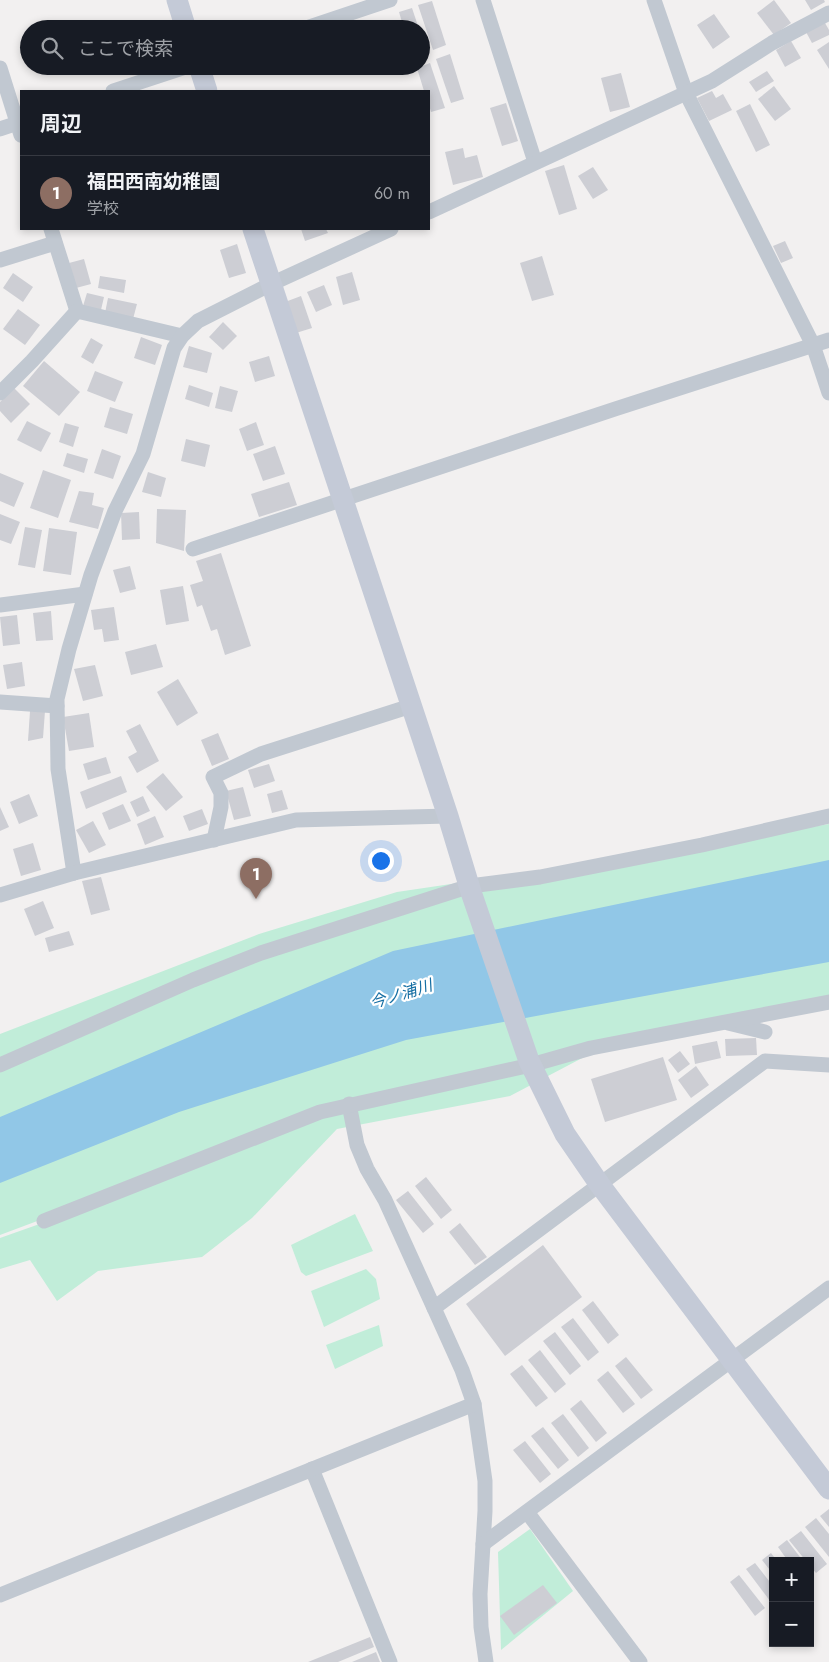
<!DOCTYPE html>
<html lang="ja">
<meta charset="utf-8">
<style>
:root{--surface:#171b24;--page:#20242c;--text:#f1f3f6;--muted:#9ea1a6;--line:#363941;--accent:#95ace8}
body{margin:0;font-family:Jost,"Noto Sans JP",sans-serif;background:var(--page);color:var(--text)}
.controls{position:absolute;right:15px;bottom:15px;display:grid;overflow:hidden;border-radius:0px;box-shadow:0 2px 8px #0003}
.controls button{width:45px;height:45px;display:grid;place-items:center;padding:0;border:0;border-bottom:1px solid var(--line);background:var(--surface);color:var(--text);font:25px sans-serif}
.you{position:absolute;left:380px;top:860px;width:18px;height:18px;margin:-12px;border:4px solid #fff;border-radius:50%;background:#1a73e8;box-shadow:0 0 0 8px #1a73e833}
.badge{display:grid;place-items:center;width:32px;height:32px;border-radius:50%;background:var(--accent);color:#fff;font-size:16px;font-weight:700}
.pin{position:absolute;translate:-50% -41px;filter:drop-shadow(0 1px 2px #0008)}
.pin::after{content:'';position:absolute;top:26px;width:18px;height:15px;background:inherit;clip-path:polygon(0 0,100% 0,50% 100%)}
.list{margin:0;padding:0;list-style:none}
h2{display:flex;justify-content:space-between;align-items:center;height:65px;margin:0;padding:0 20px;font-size:21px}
h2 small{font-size:16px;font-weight:400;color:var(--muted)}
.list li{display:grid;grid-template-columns:32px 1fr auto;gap:15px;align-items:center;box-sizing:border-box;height:75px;padding:0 20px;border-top:1px solid var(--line)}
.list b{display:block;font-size:19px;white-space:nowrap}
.list p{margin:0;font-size:16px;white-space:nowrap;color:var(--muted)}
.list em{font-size:16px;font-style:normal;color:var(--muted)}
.icon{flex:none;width:28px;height:28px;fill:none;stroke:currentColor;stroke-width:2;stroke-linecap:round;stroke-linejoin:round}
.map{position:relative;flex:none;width:829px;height:1662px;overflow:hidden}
.search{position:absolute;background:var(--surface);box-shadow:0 2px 8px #0003;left:20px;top:20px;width:410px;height:55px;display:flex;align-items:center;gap:12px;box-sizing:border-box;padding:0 18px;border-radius:28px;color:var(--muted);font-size:19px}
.panel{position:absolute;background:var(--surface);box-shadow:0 2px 8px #0003;left:20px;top:90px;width:410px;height:140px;border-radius:0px}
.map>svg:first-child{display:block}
.green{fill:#c1edd9}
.water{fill:#91c7e7}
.building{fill:#cdced4}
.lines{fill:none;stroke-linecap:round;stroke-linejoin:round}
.street{stroke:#c1c8d1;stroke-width:15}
.secondary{stroke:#c4cad7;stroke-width:21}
.labels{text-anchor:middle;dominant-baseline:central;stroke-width:4.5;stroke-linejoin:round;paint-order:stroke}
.water-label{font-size:16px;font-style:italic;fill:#156ea3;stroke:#fff}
</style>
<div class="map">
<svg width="829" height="1662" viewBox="0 0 829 1662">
<rect width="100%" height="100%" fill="#f2f0f0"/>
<g class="green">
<polygon points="829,824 829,1005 605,1046 510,1096 337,1129 252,1218 202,1257 98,1271 57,1301 30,1260 0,1269 0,1238 48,1221 48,1217 0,1235 0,1034 259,934 397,892 660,853"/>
<polygon points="355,1214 373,1251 306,1276 301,1272 291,1245"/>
<polygon points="366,1269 376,1279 380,1299 324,1327 311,1291"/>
<polygon points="379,1325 383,1346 335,1369 326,1345"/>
<polygon points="530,1529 573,1591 501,1650 498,1552"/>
</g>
<polygon class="water" points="829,860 829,962 406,1040 179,1112 0,1183 0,1117 393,951"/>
<g class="building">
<polygon points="774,0 791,23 774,35 757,13"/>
<polygon points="805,0 824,0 825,2 811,10"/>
<polygon points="432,1 446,45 433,50 418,5"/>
<polygon points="412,8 419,29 404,29 399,12"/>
<polygon points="714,14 730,37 713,49 697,25"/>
<polygon points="825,23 829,30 829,35 812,43 806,32"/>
<polygon points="791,41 801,58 785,67 776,50"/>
<polygon points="829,42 829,69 817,50"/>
<polygon points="450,54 464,99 451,103 436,59"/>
<polygon points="430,63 445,108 431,112 429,105 429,91 424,91 417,68"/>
<polygon points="767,71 774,81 756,92 749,82"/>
<polygon points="621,73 630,107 610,112 601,78"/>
<polygon points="774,86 791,109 775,121 758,99"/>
<polygon points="712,91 716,98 723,94 732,110 709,121 697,98"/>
<polygon points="506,103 518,141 502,146 490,108"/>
<polygon points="750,104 770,145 756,152 736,111"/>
<polygon points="463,148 465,158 477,155 483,177 453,185 445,152"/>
<polygon points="564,165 577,209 559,215 545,171"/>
<polygon points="593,167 608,190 593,199 578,176"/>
<polygon points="301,229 326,229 328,233 305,241"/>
<polygon points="785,241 793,258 781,263 773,246"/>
<polygon points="237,244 246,273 229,278 220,250"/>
<polygon points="542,256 554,295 532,301 520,263"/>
<polygon points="84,259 91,284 76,288 69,263"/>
<polygon points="352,272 360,300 343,305 336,277"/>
<polygon points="13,273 33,287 23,302 3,288"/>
<polygon points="100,276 126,280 124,293 98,288"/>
<polygon points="324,285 332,305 316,312 307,292"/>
<polygon points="87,293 104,297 101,310 83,306"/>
<polygon points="301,296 312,328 296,333 285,302"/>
<polygon points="108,298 137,304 133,319 105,313"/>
<polygon points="18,309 40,325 25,345 3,329"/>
<polygon points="223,322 237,336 223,350 209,337"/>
<polygon points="141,337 162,345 155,365 134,358"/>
<polygon points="91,338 103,345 93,364 81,357"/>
<polygon points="189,346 212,353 207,373 183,367"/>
<polygon points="269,356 275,376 255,382 249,362"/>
<polygon points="44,361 80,392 59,416 23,386"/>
<polygon points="95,371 123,382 115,402 87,391"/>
<polygon points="189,385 213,393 209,407 185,399"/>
<polygon points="220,386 238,391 232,412 215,408"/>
<polygon points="14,388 30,404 11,423 0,411 0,402"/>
<polygon points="110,407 133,414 127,434 104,427"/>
<polygon points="27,421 51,433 41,452 17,440"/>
<polygon points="256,422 264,445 247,451 239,429"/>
<polygon points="65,423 79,427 73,447 59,442"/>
<polygon points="186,439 210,445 205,467 181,461"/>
<polygon points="275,446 285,474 263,481 253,454"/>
<polygon points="102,449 121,456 113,479 94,473"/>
<polygon points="67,453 88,459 84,473 63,466"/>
<polygon points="43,470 71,480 58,518 30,508"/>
<polygon points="148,472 166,478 161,497 142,492"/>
<polygon points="0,473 24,483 14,507 0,501"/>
<polygon points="289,482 297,505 259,517 251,494"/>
<polygon points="79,491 94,493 92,505 104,508 98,529 69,522"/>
<polygon points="157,509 186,510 184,551 156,543"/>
<polygon points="139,512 140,539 122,540 121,513"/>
<polygon points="0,514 20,522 11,544 0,540"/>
<polygon points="25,527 42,530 35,568 18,565"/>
<polygon points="49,528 77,532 71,575 43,571"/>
<polygon points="221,553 251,646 225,655 217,629 211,631 202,605 197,607 190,585 203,581 196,561"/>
<polygon points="130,566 136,589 120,593 113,570"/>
<polygon points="183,586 189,621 166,625 160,590"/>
<polygon points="114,607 119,640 104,642 102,629 94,630 91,610"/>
<polygon points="51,611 53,640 36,641 33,613"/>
<polygon points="17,615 20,644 3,646 0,617"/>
<polygon points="156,644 163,667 131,675 125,652"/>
<polygon points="22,662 25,686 7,689 3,665"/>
<polygon points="95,665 103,696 83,701 74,669"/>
<polygon points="178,679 198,713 177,726 157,692"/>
<polygon points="30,711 45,711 43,738 28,741"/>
<polygon points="89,713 94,747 69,751 63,717"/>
<polygon points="140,724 159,761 137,773 128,757 137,752 126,731"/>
<polygon points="218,733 229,759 212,766 201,740"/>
<polygon points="106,757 111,773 88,780 83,764"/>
<polygon points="269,764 275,781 254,788 248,770"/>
<polygon points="163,773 183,797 166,811 146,787"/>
<polygon points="121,776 127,792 86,809 80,792"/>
<polygon points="243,787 251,816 234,820 226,791"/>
<polygon points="282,790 288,809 272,813 267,794"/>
<polygon points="29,794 38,816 19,824 10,802"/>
<polygon points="143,796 150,811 137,817 130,802"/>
<polygon points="123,804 131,821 109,830 102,813"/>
<polygon points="0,807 9,827 0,831"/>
<polygon points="202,809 208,824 189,831 183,816"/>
<polygon points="155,816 164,837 145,845 137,824"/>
<polygon points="93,821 106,845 89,853 76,830"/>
<polygon points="33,843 41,870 21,876 13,849"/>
<polygon points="101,877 110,910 91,915 82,881"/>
<polygon points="43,901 54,928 35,936 24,909"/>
<polygon points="69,931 74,945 49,952 45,938"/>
<polygon points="756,1038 757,1055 726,1056 725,1039"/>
<polygon points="717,1041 721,1058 695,1064 692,1046"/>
<polygon points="680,1051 690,1064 678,1073 668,1060"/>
<polygon points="663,1057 677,1100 605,1122 591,1079"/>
<polygon points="696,1066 709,1085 691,1098 678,1080"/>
<polygon points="426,1177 452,1210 441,1219 415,1186"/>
<polygon points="408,1191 434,1224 423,1233 396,1200"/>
<polygon points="460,1223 487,1257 475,1265 449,1232"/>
<polygon points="543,1245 582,1297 505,1356 466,1304"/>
<polygon points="593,1301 619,1335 608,1344 582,1310"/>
<polygon points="573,1318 599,1352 588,1361 561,1327"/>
<polygon points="555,1332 581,1366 570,1375 543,1341"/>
<polygon points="540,1350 566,1384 555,1393 528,1360"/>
<polygon points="626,1357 653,1390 641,1399 615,1366"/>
<polygon points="522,1365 548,1398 536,1407 510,1374"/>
<polygon points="608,1371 635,1404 623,1413 597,1380"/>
<polygon points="581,1400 607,1433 596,1442 570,1409"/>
<polygon points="563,1414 589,1448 578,1457 551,1423"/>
<polygon points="543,1427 569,1460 558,1469 531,1436"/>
<polygon points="525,1441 551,1474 540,1483 513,1450"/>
<polygon points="829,1509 829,1527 820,1516"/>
<polygon points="816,1518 829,1534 829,1557 805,1527"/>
<polygon points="801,1531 827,1564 816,1573 810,1566 810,1561 806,1561 789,1540"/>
<polygon points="787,1540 803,1561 788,1561 778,1547"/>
<polygon points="771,1553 777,1561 773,1561 773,1574 762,1560"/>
<polygon points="755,1563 773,1586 773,1605 746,1569"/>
<polygon points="739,1575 765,1608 755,1616 730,1582"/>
<polygon points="543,1585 557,1603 514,1635 500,1616"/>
<polygon points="370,1637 374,1647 338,1662 308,1662"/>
<polygon points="376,1652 380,1662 352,1662"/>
</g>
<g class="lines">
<g class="street">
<polyline points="483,0 535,162"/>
<polyline points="654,0 686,93 813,345 829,393"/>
<polyline points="303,29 390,0"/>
<polyline points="0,68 21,135"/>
<polyline points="113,91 189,66"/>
<polyline points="0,129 21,122"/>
<polyline points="429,212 712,81 772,43 829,13"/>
<polyline points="51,229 77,311"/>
<polyline points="0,260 55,243"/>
<polyline points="0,393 32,361 77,311 182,336"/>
<polyline points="193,549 615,409 829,340"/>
<polyline points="0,605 85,594"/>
<polyline points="0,702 57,706"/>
<polyline points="214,840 221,807 221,793 213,777 261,754 411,706"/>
<polyline points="74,873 58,769 57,699 69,649 91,575 115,511 143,454 174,348 182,336 198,321 271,284 391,229"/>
<polyline points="0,895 74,873 296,820 448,816"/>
<polyline points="728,1023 765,1032"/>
<polyline points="0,1065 193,980 261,953 470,886 540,877 702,845 829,816"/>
<polyline points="349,1104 357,1145 367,1169 385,1200 434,1308 462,1370 474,1404 485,1481 485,1511 480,1594 481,1627 486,1662"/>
<polyline points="44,1221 320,1112 531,1065 591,1048 829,1002"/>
<polyline points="434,1308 765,1061 829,1065"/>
<polyline points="312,1469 390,1662"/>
<polyline points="527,1512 640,1662"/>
<polyline points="483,1544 829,1288"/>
<polyline points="0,1595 474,1404"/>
</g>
<g class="secondary">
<polyline points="177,0 186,29"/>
<polyline points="199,66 207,91"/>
<polyline points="253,229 448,816 471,892 529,1061 565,1134 600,1185 829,1489"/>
</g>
</g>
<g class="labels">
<g class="water-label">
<text transform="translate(401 994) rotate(-17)">今ノ浦川</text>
</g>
</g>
</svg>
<div class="controls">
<button>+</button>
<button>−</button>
</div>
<div class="you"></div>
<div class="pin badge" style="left:256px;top:899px;background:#8d6e63">1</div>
<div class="search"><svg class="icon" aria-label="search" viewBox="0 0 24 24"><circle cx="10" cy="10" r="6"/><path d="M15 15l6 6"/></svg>ここで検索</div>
<section class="panel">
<h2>周辺<small></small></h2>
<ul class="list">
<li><span class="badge" style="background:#8d6e63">1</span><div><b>福田西南幼稚園</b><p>学校</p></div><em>60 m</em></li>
</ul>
</section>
</div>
